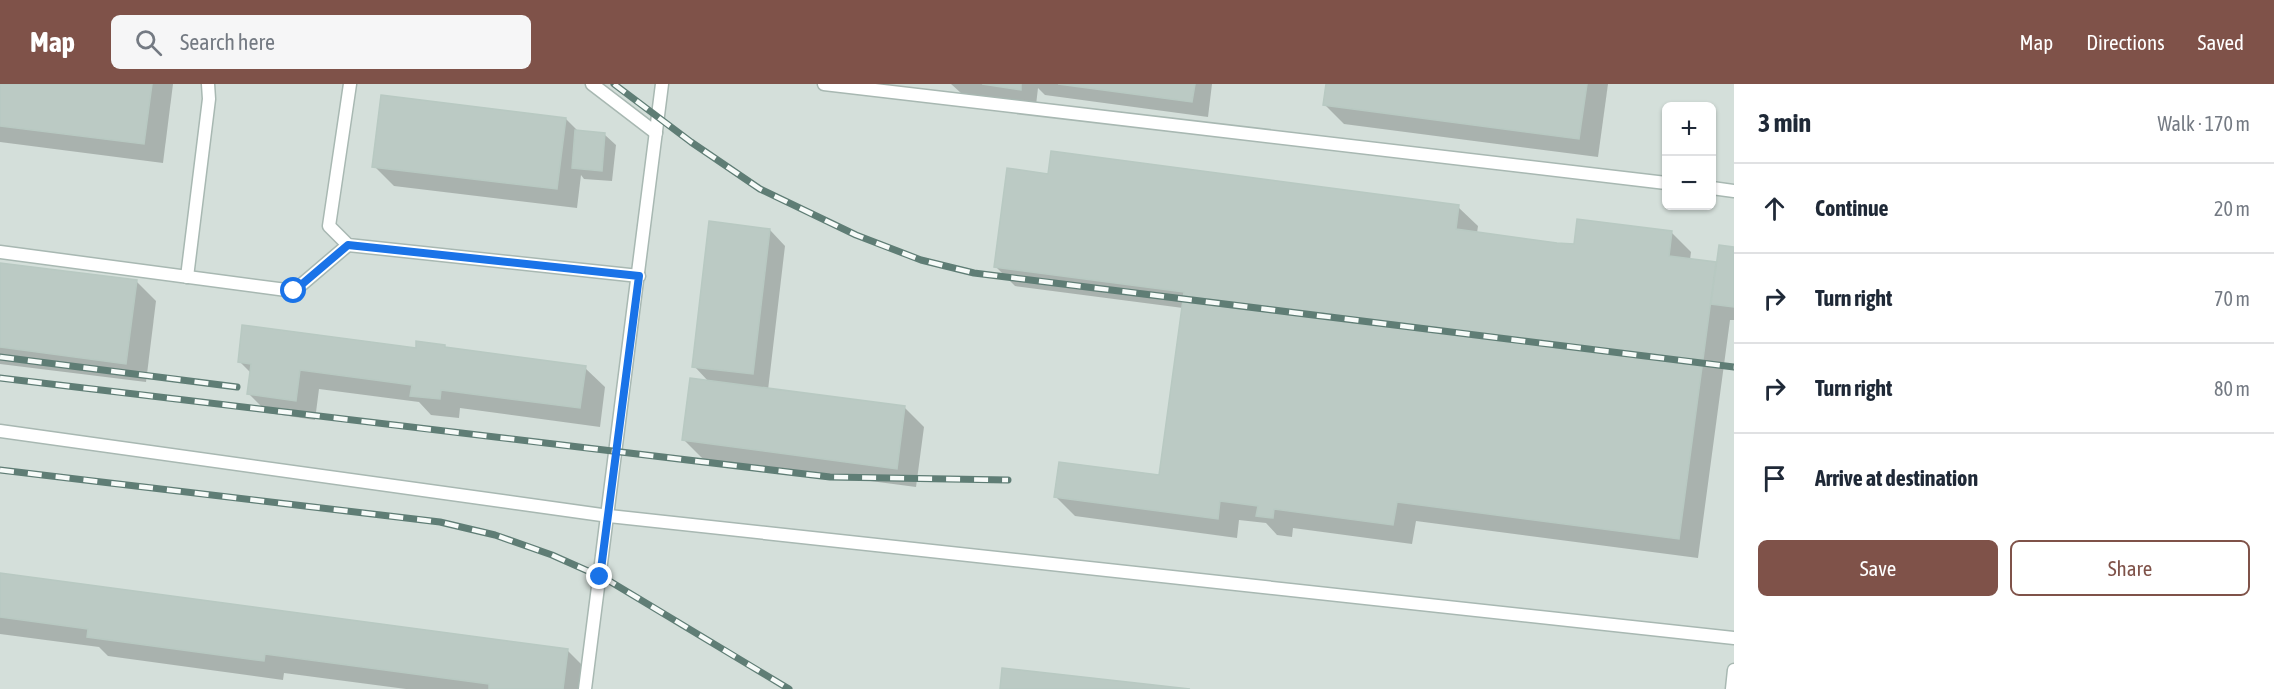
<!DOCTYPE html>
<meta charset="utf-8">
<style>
:root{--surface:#fff;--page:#f6f6f7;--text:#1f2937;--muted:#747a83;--line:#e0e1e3;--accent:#7f5249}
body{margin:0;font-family:"Asap Condensed",sans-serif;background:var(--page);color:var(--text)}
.controls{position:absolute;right:18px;top:18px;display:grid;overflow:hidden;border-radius:9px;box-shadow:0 2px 4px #0004}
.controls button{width:54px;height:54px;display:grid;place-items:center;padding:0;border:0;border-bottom:2px solid var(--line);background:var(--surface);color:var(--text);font:30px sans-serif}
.stop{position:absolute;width:18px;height:18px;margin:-14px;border:4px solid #1a73e8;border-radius:50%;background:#fff}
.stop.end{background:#1a73e8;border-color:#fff;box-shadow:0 2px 6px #0008}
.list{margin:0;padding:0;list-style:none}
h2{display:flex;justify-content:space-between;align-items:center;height:78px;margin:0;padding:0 24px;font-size:26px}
h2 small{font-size:20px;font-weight:400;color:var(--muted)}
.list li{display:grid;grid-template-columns:39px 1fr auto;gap:18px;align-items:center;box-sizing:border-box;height:90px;padding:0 24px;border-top:2px solid var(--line)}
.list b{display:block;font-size:22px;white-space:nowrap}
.list em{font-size:20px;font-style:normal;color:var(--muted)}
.actions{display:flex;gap:12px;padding:18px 24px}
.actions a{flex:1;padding:14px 0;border:2px solid var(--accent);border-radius:9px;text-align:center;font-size:21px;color:var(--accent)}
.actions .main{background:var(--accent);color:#fff}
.icon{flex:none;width:33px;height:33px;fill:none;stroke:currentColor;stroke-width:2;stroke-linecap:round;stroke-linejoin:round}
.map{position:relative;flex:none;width:1734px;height:605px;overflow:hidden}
header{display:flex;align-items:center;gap:36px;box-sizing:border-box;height:84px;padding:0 30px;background:var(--accent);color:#fff}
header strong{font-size:28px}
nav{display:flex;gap:33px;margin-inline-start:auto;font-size:21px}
.search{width:420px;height:54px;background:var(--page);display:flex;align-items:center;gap:15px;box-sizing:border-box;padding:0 21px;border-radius:9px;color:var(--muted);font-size:22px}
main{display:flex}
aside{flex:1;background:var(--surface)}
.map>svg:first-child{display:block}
.built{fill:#d4dfda;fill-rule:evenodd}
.shadow{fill:#0003}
.building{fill:#bbcac4;stroke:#b8c9c2;stroke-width:1.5}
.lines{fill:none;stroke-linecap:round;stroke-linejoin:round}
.lane-casing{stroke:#a8b8b2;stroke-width:15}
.lane{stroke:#fff;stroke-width:12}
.rail-casing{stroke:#5f7d75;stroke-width:7}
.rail{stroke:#f7fbf9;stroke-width:4.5;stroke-dasharray:14;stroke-linecap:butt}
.route{stroke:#1a73e8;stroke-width:8}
</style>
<header>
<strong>Map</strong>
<div class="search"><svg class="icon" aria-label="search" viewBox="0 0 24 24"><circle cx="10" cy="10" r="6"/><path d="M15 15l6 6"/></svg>Search here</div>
<nav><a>Map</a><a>Directions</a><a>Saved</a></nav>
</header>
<main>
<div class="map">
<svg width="1734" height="605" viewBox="0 0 1734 605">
<rect width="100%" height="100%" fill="#e6efeb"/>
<path class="built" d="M0 0H1734V605H0ZM1666 22H1712V122H1666Z"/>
<g class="shadow">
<polygon points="0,0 173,0 163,79 0,58"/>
<polygon points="951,0 1212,0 1208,33 1045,11 1038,4 1036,21 961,9"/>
<polygon points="1327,0 1608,0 1598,73 1344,40 1325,21"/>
<polygon points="566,35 579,48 605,51 616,61 612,97 584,95 581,91 577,124 394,102 374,82"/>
<polygon points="1050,92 1458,123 1478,142 1477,149 1575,162 1672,149 1691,168 1690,176 1715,180 1718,182 1734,165 1734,236 1730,236 1698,474 1416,437 1412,460 1293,444 1292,453 1277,451 1266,439 1239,436 1237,454 1075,432 1056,413 1161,393 1183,224 1015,202 995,182"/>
<polygon points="770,146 785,162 768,306 905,324 924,343 916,403 703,375 684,356 709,298 694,282"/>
<polygon points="0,180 137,198 156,217 146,298 0,280"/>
<polygon points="447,265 585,284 605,303 600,343 460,324 459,334 431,331 419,318 319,305 315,336 268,329 249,310 251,289 239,277"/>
<polygon points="0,490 567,566 587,586 584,605 406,605 284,589 283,596 108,572 99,563 0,550"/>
</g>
<g class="building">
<polygon points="0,0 152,0 144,60 0,42"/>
<polygon points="982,0 1021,0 1021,6"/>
<polygon points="1058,0 1195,0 1192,18"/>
<polygon points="1326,0 1587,0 1579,55 1323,21"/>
<polygon points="381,11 566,34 557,105 372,83"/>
<polygon points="575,46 605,49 602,87 572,84"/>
<polygon points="1051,67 1459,121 1456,145 1557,159 1574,160 1577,135 1672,147 1669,172 1716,178 1679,455 1397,418 1393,441 1274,425 1273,434 1256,432 1258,422 1220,417 1218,435 1054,413 1059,378 1159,391 1184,208 994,183 1007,84 1048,90"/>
<polygon points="709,137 770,145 753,290 692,283"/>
<polygon points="1719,161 1734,163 1734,223 1711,220"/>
<polygon points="0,179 137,196 126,280 0,263"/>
<polygon points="242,241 416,264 416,257 445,261 445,263 586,282 580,324 441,306 440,315 410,312 412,301 300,286 296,317 247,310 251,280 238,278"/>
<polygon points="690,294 905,322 897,385 682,356"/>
<polygon points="0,489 568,565 563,605 489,605 489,600 265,570 264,577 87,553 88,545 0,533"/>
<polygon points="1002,584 1190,605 1000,605"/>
</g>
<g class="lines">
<defs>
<g id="lane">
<polyline points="350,0 329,142 348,161 639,192"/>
<polyline points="592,0 656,49"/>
<polyline points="824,0 1666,99"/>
<polyline points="1712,104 1734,107"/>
<polyline points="0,168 294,207 348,161"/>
<polyline points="187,193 209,15 208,0"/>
<polyline points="0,347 609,432 1734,554"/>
<polyline points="585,605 662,0"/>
<polyline points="1732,605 1734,586"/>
</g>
</defs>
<use href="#lane" class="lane-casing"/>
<use href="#lane" class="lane"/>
<defs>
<g id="rail">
<polyline points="614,0 691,58 760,105 856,151 921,176 974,189 1734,283"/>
<polyline points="0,273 237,303"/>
<polyline points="0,294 830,393 1008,396"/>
<polyline points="0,386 440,438 495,451 552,471 606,495 789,605"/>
</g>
</defs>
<use href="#rail" class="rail-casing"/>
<use href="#rail" class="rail"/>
</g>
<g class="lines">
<polyline class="route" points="294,207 348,161 639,192 600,493"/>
</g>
</svg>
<div class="controls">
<button>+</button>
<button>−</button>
</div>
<div class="stop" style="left:294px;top:207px"></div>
<div class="stop end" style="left:600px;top:493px"></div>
</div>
<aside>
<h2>3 min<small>Walk · 170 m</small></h2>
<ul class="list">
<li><svg class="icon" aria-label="ahead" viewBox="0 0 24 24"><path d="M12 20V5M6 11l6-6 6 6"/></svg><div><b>Continue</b></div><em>20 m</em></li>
<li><svg class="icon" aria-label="right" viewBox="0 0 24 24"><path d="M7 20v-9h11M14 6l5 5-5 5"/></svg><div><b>Turn right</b></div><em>70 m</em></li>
<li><svg class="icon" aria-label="right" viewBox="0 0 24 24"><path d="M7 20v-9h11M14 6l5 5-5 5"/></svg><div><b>Turn right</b></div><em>80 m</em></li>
<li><svg class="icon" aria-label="arrive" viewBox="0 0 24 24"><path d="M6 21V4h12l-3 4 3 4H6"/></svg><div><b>Arrive at destination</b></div></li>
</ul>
<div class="actions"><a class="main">Save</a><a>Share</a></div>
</aside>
</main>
